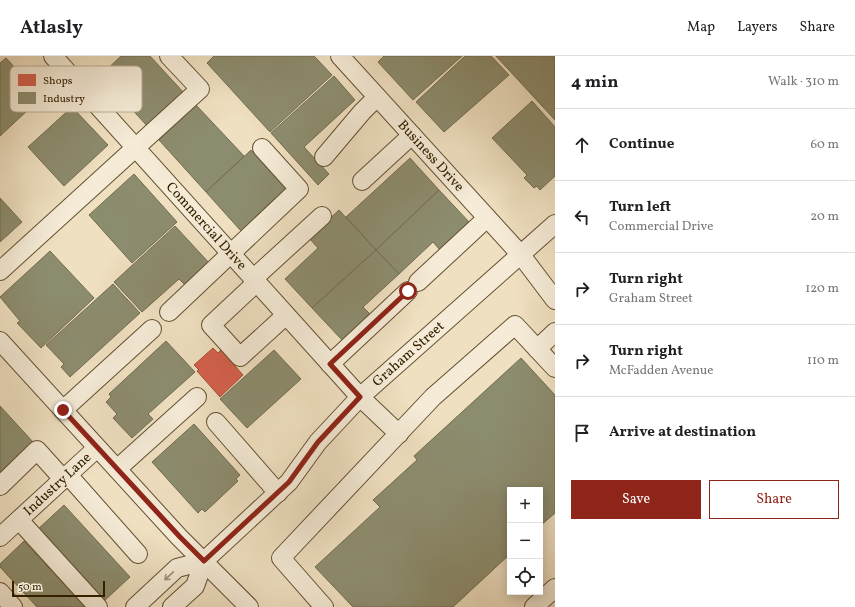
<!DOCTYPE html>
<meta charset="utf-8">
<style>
:root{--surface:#fff;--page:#f6f6f6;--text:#202124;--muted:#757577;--line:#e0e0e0;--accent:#8f2418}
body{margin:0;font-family:Vollkorn,serif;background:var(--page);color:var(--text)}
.controls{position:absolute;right:12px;bottom:12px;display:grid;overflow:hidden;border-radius:0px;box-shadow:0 2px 10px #0003}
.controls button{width:36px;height:36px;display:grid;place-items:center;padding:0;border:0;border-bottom:1px solid var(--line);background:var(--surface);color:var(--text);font:20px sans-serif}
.scale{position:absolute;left:12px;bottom:10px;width:93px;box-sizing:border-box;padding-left:4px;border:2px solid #352000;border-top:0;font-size:11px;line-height:14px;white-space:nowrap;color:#352000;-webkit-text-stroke:3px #f5ebd7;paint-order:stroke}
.stop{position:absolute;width:12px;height:12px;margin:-9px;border:3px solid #8f2418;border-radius:50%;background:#fff}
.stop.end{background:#8f2418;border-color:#fff;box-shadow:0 1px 4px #0008}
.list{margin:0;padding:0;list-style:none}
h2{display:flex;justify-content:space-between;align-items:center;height:52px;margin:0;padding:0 16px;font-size:17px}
h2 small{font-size:13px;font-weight:400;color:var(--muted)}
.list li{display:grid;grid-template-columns:26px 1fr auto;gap:12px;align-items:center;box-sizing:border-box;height:72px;padding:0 16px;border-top:1px solid var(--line)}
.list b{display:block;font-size:15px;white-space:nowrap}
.list p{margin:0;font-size:13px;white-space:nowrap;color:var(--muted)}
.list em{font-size:13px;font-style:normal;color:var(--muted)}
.actions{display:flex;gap:8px;padding:12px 16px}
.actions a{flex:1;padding:9px 0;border:1px solid var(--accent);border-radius:0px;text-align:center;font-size:14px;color:var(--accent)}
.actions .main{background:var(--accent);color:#fff}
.icon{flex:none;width:22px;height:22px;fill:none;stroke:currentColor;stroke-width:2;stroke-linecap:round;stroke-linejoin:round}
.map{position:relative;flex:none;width:555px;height:551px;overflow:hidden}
header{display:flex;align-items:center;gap:24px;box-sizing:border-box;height:56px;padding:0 20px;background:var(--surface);border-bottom:1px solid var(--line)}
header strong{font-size:19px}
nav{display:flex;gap:22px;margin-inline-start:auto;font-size:14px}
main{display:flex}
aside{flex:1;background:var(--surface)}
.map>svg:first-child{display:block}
.shops{fill:#d6604d;stroke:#a64d36}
.industry{fill:#8c8c6e;stroke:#726c4d}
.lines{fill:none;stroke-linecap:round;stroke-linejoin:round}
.minor-casing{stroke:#645030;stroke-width:20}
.minor{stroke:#f5ebd7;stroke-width:18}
.oneway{stroke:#9f9076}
.route{stroke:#8f2418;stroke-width:5}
.labels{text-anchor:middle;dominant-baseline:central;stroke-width:4;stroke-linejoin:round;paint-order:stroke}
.street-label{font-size:14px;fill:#352000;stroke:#f5ebd7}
.key{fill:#f5ebd7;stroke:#bbae96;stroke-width:1}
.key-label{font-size:11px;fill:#352000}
</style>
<header>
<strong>Atlasly</strong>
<nav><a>Map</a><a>Layers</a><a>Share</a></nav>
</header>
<main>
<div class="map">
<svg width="555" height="551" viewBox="0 0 555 551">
<rect width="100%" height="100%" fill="#efe0c1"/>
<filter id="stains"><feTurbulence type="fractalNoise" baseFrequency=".005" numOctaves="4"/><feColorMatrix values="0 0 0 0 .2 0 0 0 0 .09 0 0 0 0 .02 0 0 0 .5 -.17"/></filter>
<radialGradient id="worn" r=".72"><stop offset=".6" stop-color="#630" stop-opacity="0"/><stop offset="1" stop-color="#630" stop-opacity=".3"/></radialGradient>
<polygon class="shops" points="213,292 218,297 221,294 243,319 220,341 197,315 199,314 194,309"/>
<g class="industry">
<polygon points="121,0 150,0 184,37 148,71 101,19"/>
<polygon points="214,0 314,0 332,19 270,76 207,7"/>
<polygon points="384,0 462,0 413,44 378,6"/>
<polygon points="465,0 491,0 509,19 444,76 416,46"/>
<polygon points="496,0 555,0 555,64"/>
<polygon points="6,2 42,41 0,80 0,7"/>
<polygon points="334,20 355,44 304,91 329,118 318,129 271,77"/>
<polygon points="532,45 555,71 555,120 540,134 537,130 534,132 524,122 527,119 492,82"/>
<polygon points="196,49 244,100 206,136 159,84"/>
<polygon points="72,51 108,89 64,130 28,91"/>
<polygon points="251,94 287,132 241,175 206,136"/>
<polygon points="410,102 439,134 376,194 346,161"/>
<polygon points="134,118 177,166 132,207 89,159"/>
<polygon points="439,134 470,167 440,194 433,186 399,218 376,194"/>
<polygon points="0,142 22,166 0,186"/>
<polygon points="339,154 376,194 312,252 285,223 318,192 309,182"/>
<polygon points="175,170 211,209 187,231 179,223 142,256 114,226"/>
<polygon points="376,194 399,218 363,251 370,258 342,284 312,252"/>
<polygon points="50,195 94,242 41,292 17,267 20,265 0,241"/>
<polygon points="113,228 140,257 70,321 61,311 64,308 46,289"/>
<polygon points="166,285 195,316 148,358 153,363 132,382 113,362 117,358 106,346 111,341 109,338"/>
<polygon points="274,294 301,323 247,372 220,343"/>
<polygon points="521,302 555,339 555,457 540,470 540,434 510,434 510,498 453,551 353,551 315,511 380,451 373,444 417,404 414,400"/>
<polygon points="0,350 33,386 0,417"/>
<polygon points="194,368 240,419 236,423 238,425 205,456 202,453 198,457 152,406"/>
<polygon points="64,449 130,521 103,546 37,474"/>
<polygon points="24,485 85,551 37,551 0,511 0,508"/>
</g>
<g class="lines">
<defs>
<g id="minor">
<path id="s1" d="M53 0 360 341 399 378"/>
<path id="s2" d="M340 0 521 199 555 244"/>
<polyline points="324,101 362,56 377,41"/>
<polyline points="362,125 412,79"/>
<polyline points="0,215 200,33 169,0"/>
<polyline points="254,222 322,160"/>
<polyline points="257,226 211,269 240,301 286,259"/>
<polyline points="418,226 487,162"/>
<polyline points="169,256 299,133 262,92"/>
<polyline points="0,285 179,481 249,551"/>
<polyline points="537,293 555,276"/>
<polyline points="330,308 408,235"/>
<polyline points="63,354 152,273"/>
<polyline points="216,366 278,437"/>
<polyline points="117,413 197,341"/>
<polyline points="68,419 138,498"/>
<polyline points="0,430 37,394 63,423"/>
<polyline points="19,464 98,551"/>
<path id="s3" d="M0 481 97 392"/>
<polyline points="0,536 13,551"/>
<path id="s4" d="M135 551 177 512 204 505 289 426 318 386 360 341 555 168"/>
<polyline points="172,551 195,530 204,505"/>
<polyline points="324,551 281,502 433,341 515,269 555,312"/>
<polyline points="534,551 555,532"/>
</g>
</defs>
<use href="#minor" class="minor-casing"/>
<use href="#minor" class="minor"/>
</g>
<defs><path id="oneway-shaft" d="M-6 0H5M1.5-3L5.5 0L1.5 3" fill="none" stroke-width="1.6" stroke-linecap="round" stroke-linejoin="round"/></defs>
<use class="oneway" href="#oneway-shaft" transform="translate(169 520) rotate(137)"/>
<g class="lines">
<polyline class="route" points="63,354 180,481 204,505 289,426 318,386 360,341 330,308 408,235"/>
</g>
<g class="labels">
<g class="street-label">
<text stroke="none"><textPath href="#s2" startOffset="135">Business Drive</textPath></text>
<text stroke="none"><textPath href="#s1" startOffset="229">Commercial Drive</textPath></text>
<text stroke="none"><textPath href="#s4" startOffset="377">Graham Street</textPath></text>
<text stroke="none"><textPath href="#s3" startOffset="78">Industry Lane</textPath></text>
</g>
</g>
<rect x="10" y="10" width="132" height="46" rx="6" class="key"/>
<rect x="18" y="18" width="18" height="12" fill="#d6604d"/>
<rect x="18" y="36" width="18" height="12" fill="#8c8c6e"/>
<g class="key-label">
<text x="43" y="28">Shops</text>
<text x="43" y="46">Industry</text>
</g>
<rect width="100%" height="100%" filter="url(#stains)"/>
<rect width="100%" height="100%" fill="url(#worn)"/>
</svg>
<div class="controls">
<button>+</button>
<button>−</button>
<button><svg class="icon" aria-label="locate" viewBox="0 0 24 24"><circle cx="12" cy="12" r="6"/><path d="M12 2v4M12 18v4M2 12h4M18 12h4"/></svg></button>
</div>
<div class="scale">50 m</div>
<div class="stop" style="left:408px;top:235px"></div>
<div class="stop end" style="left:63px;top:354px"></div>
</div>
<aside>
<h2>4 min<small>Walk · 310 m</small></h2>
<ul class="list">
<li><svg class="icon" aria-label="ahead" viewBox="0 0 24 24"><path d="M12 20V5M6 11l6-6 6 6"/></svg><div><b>Continue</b></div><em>60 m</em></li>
<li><svg class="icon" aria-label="left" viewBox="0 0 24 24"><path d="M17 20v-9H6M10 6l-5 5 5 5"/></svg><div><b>Turn left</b><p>Commercial Drive</p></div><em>20 m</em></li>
<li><svg class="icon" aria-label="right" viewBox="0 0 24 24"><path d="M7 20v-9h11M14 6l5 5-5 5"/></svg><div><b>Turn right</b><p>Graham Street</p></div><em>120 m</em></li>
<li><svg class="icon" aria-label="right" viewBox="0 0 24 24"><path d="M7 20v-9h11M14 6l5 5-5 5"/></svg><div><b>Turn right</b><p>McFadden Avenue</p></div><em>110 m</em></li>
<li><svg class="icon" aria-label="arrive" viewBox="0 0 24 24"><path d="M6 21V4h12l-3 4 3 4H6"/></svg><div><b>Arrive at destination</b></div></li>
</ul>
<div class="actions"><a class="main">Save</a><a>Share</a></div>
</aside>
</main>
